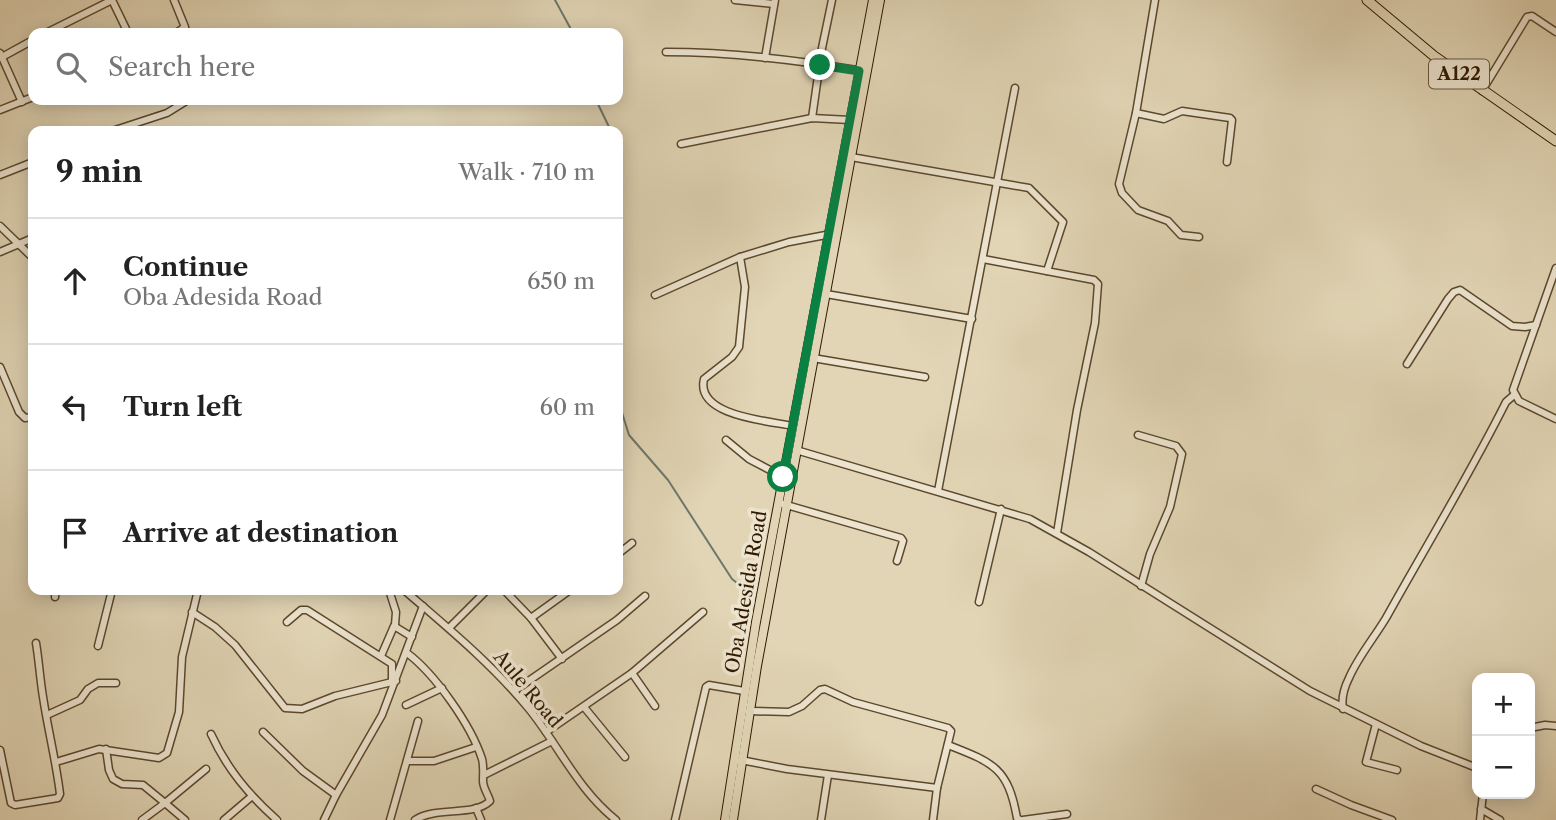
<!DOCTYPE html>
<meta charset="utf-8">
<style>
:root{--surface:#fff;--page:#f6f6f6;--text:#222;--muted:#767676;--line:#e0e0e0}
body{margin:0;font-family:"Libre Caslon Text",serif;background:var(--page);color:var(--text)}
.controls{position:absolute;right:21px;bottom:21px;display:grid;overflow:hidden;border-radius:14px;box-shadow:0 4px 18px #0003}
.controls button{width:63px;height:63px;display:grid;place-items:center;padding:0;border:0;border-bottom:2px solid var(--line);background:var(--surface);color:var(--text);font:35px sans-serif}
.stop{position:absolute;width:21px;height:21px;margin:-16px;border:5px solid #0b8043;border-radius:50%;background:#fff}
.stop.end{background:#0b8043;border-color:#fff;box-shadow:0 2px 7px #0008}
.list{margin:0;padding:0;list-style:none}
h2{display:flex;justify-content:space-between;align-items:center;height:91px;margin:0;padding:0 28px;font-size:30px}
h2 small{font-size:23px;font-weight:400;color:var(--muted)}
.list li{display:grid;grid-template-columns:46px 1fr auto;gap:21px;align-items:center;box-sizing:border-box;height:126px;padding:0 28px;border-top:2px solid var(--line)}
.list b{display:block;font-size:26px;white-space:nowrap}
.list p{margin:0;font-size:23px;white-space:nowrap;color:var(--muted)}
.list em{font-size:23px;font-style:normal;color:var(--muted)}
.icon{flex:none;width:38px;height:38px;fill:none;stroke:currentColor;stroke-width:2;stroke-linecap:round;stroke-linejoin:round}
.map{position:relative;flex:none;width:1556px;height:820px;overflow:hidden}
.search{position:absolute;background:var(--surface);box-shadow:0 4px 18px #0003;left:28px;top:28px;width:595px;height:77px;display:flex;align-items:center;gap:18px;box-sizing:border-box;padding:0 24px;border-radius:14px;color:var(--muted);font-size:26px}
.panel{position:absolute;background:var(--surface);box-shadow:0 4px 18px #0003;left:28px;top:126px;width:595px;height:469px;border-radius:14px}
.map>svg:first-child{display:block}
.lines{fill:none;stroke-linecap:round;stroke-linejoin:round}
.stream{stroke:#6d786d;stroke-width:2}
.minor-casing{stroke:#5c482d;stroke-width:9}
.major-casing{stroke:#301900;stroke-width:10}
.highway-casing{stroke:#301900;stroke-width:11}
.minor{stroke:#ece4cf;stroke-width:6}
.major{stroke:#e1d5b5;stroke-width:8}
.highway{stroke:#e1d5b5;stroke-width:9}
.route{stroke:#0b8043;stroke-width:9}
.labels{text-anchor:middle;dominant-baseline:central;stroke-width:7;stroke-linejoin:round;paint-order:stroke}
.shield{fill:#ece4cf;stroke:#68563e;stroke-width:2}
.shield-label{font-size:18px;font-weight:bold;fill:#301900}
.street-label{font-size:19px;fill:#301900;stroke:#ece4cf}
</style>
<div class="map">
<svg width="1556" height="820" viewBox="0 0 1556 820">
<rect width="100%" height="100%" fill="#e1d5b5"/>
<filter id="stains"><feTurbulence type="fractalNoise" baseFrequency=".00286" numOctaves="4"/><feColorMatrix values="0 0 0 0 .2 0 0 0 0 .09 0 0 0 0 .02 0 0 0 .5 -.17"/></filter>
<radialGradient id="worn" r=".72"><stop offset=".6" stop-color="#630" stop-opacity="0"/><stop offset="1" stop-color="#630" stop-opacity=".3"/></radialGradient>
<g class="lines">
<g class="stream">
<polyline points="555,0 573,33"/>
<polyline points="596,100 611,131"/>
<polyline points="618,400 629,435 668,480 732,579 755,597"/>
</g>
<defs>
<g id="minor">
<polyline points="112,0 128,33"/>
<polyline points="174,0 185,27 176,33"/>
<polyline points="735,0 774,4"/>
<polyline points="1155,0 1136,113 1119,184 1122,193 1138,210 1168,221 1181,235 1199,237"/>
<polyline points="46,33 112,0"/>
<path d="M666 52C732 52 798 60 863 71"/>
<polyline points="0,53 22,102"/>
<polyline points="2,57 33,40"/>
<polyline points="765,58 775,0"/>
<polyline points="1482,91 1527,17 1532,16 1556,32"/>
<polyline points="0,110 33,97"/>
<polyline points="1136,113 1164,119 1182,111 1230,118 1232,120 1227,162"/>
<polyline points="812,118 822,48 832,0"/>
<polyline points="112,131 167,113 188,100"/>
<polyline points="681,144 812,118 850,120"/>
<polyline points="851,157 1029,188 1063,222 1047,271"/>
<polyline points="0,175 33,162"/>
<polyline points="0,226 33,258"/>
<polyline points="0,252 33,238"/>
<path d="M740 257 745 287 739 347 732 357 704 379C695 416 769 421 793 426"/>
<polyline points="983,259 1094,280 1098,284 1095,323 1077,410 1057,533"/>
<polyline points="1556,268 1513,390 1519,401 1556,419"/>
<polyline points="826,294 972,319"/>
<polyline points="655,295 740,257 789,242 831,234"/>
<polyline points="813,358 925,377"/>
<polyline points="1407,364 1448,299 1454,292 1460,290 1512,326 1525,327 1536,325"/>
<polyline points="0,367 19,412 25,418 33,417"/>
<polyline points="1138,435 1176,446 1182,454 1170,507 1150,554 1141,586"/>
<polyline points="726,440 749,459 783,477"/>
<polyline points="796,450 1030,519 1089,552 1310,691 1421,746 1477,768"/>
<polyline points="938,491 1015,88"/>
<polyline points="783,504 901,538 903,541 897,561"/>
<polyline points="618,554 632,543"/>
<polyline points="389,590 396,612 395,625"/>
<path d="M404 590C448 628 492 664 529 709 559 746 578 790 616 820"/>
<polyline points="504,590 531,618 562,659"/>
<polyline points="55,597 56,590"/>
<polyline points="979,602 1001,509"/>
<polyline points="192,612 215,627 235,645 285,708 302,709 335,696 396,681"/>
<polyline points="531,618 570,590"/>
<polyline points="287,622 301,610 307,610 392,664 392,681"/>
<polyline points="449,628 487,590"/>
<polyline points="98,646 112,590"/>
<path d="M407 653C435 674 471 725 482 759 484 767 483 773 483 781 483 788 488 794 490 801 474 817 437 806 415 820"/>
<polyline points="381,656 394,626 412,637"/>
<polyline points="632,673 655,706"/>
<polyline points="514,691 617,620 645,596"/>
<polyline points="406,705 442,688"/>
<polyline points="584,707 625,757"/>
<path d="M1343 709C1341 698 1344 688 1349 678 1358 657 1374 638 1386 618 1426 546 1469 476 1506 402L1514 395"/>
<polyline points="749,711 789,712 802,706 820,690 825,689 853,702 948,728 951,731 937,788 933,820"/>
<polyline points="47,715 80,700 88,689 98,683 116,683"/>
<polyline points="1376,724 1366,762 1397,770"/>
<polyline points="1530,728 1545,725 1556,726"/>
<polyline points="263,732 303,771 336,795"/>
<polyline points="546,732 632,673 703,612"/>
<path d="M211 734C227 769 249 795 277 820"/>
<path d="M948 745C994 763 1008 768 1017 818L1020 820"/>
<polyline points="106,749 109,770 113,779 122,784 143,785 165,803 206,769"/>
<path d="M0 750 11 803 15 805 58 798 60 794C56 761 48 730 43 697 40 679 39 661 36 643"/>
<polyline points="741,760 787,769 937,788"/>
<polyline points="407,761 434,761 476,747"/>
<polyline points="56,762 99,749 159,758 167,753 179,712 182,657 198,590"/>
<polyline points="484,775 552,741"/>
<polyline points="1316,789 1351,805 1392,820"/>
<polyline points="476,808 481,820"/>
<polyline points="1481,809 1500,820"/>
<polyline points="142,820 165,803 185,820"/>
<polyline points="224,820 251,797"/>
<polyline points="324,820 336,795 382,715 423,606"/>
<polyline points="390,820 418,721"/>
<polyline points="675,820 706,687 709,685 744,691"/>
<polyline points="821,820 828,775"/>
<polyline points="1023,820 1067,814"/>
<polyline points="1480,820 1483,794"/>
</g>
<g id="major">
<polyline points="725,820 756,622 873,0"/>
<polyline points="733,820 757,666 880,0"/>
</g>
<polyline id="highway" points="1367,0 1434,56 1556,141"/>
</defs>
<use href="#minor" class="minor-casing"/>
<use href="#major" class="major-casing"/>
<use href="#highway" class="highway-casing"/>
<use href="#minor" class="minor"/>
<use href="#major" class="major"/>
<use href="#highway" class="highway"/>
</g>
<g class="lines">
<polyline class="route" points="783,477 859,71 820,65"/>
</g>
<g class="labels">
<rect class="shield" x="1429" y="59.5" width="60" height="29" rx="5"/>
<g class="shield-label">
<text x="1459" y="74">A122</text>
</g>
<g class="street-label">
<text transform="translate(746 592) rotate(-80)">Oba Adesida Road</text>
<text transform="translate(528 689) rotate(50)">Aule Road</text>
</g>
</g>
<rect width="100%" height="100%" filter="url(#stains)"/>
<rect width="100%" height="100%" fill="url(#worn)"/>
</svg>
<div class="controls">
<button>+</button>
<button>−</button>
</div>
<div class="stop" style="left:783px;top:477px"></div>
<div class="stop end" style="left:820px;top:65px"></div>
<div class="search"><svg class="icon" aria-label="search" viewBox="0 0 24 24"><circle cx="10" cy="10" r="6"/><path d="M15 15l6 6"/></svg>Search here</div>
<section class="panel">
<h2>9 min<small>Walk · 710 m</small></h2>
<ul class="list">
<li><svg class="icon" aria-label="ahead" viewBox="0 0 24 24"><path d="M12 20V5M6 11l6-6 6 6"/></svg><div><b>Continue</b><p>Oba Adesida Road</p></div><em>650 m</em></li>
<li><svg class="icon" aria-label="left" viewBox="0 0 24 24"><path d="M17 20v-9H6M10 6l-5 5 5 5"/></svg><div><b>Turn left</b></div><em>60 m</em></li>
<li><svg class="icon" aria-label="arrive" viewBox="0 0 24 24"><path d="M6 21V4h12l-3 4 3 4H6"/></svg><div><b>Arrive at destination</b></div></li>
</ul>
</section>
</div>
